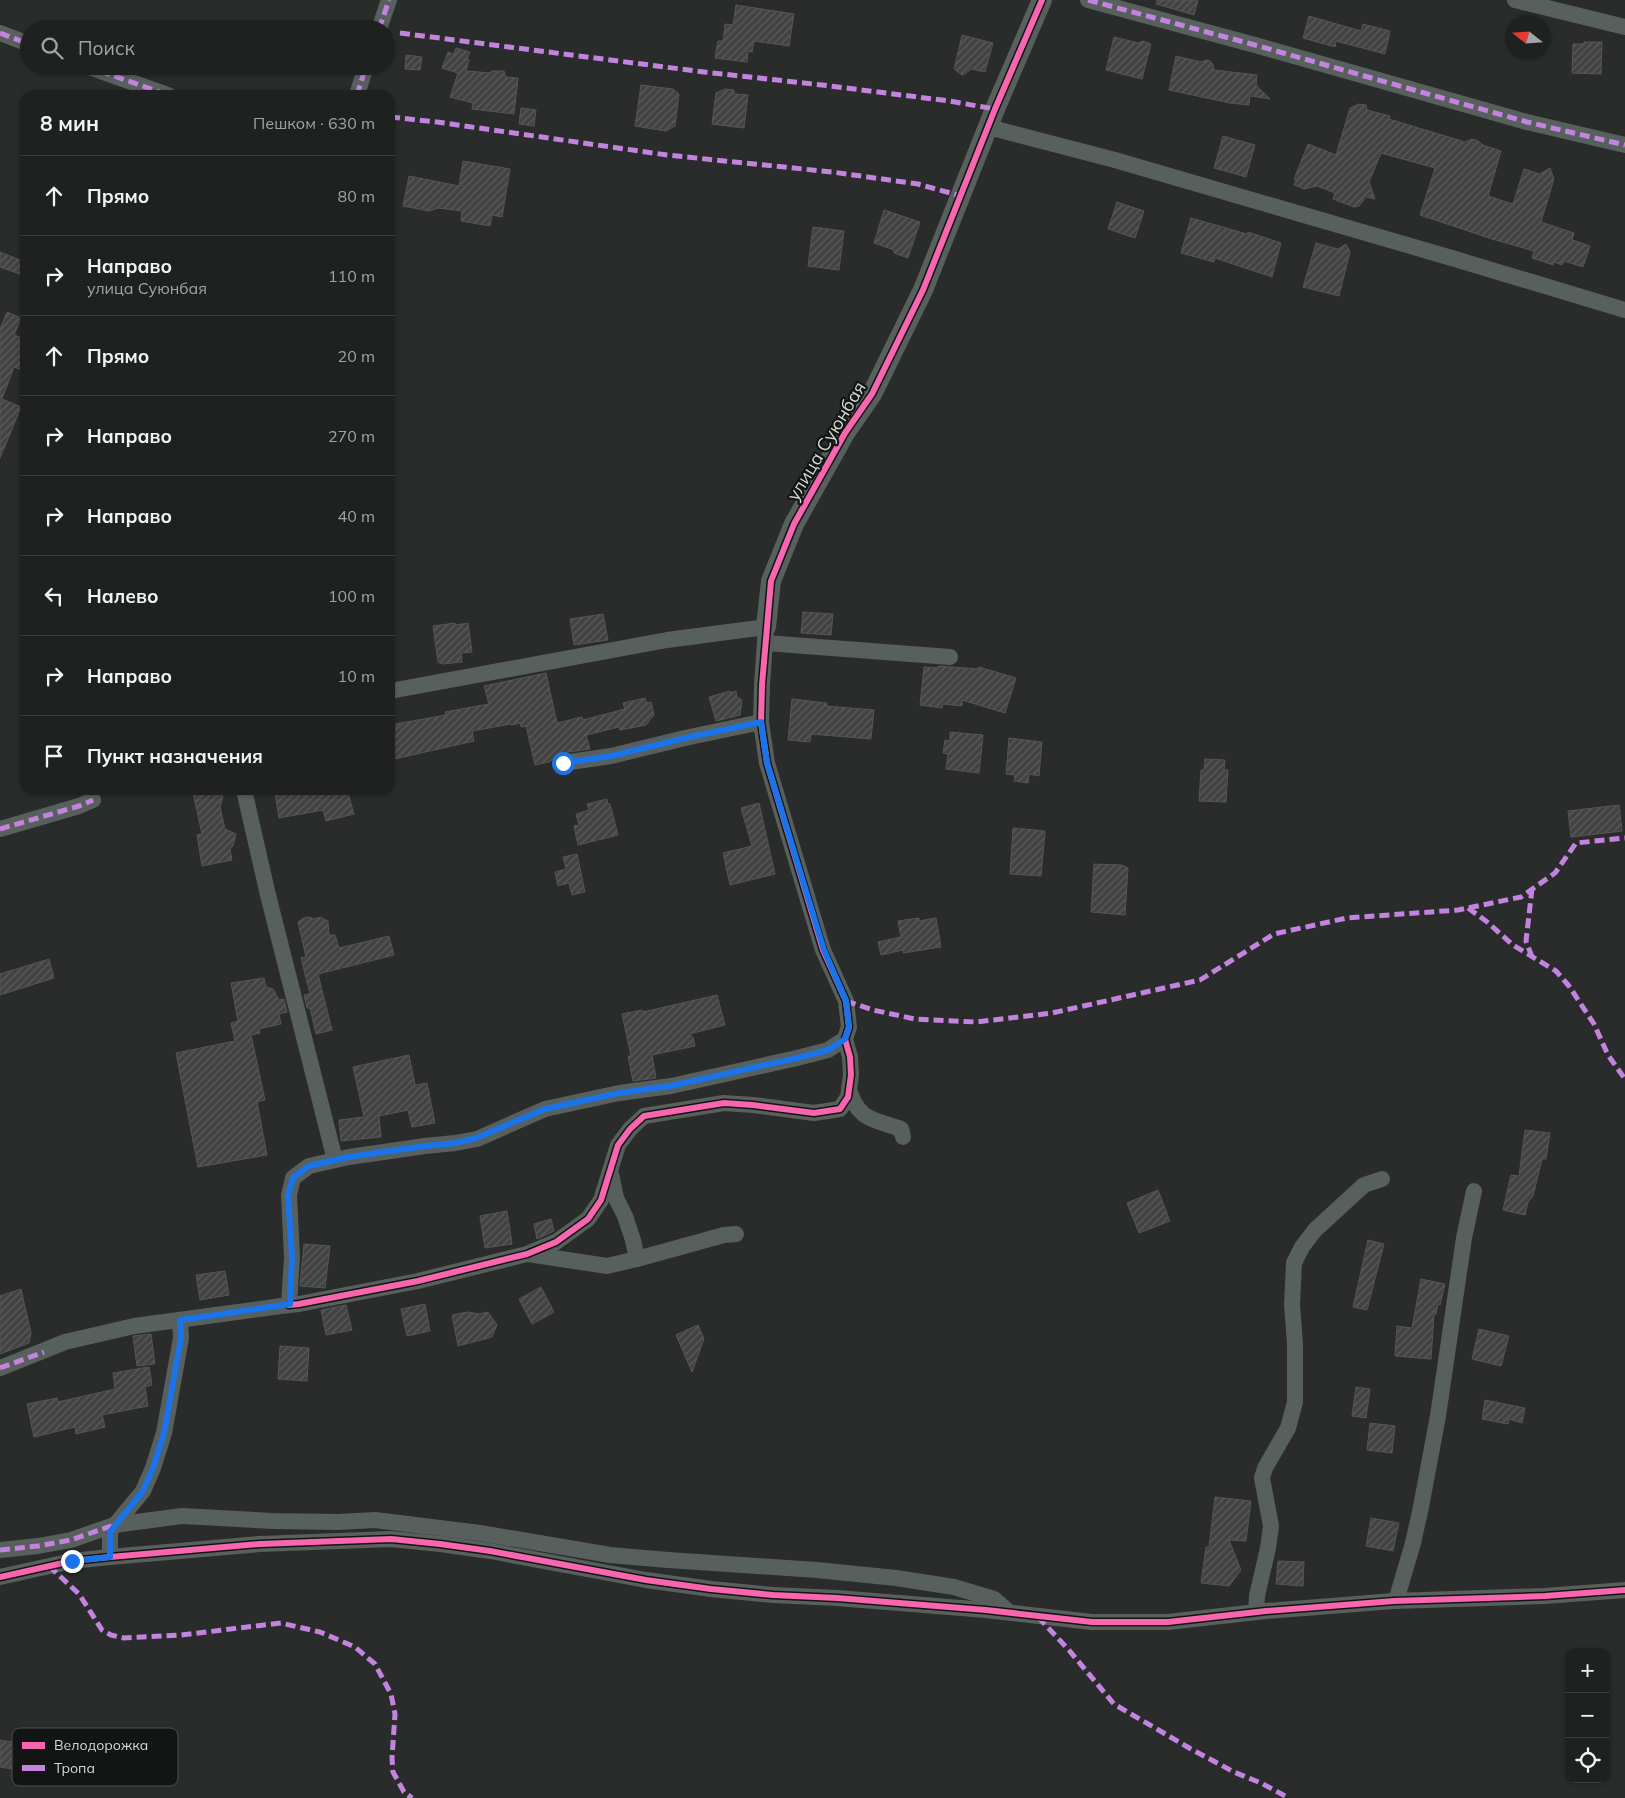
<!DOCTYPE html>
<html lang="ru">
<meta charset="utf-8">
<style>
:root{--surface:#1f2120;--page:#272929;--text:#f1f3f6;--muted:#a1a3a5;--line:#3c3e3e}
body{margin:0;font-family:Mulish,sans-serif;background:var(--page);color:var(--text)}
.controls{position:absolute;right:15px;bottom:15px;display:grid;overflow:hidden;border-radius:10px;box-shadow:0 1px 4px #0004}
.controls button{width:45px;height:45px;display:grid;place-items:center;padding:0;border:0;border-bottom:1px solid var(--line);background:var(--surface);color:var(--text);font:25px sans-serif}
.compass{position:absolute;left:1505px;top:15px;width:45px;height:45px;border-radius:50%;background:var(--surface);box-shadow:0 1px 4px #0004;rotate:287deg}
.stop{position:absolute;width:15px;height:15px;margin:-11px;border:4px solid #1a73e8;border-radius:50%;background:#fff}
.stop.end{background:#1a73e8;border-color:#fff;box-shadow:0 1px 5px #0008}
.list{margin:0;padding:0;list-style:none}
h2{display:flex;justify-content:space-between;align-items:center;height:65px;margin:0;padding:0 20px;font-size:21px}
h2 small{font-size:16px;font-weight:400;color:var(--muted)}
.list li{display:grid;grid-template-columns:32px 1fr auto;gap:15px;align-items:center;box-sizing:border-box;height:80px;padding:0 20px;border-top:1px solid var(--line)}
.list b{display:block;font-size:19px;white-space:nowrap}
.list p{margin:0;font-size:16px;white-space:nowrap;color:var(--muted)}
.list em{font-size:16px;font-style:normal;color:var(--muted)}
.icon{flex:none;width:28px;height:28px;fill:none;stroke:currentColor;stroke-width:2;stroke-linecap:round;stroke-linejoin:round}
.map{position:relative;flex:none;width:1625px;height:1798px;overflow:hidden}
.search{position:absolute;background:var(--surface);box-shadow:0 1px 4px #0004;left:20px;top:20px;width:375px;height:55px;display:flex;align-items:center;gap:12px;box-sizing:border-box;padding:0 18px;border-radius:28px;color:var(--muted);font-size:19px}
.panel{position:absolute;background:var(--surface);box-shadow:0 1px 4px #0004;left:20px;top:90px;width:375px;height:705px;border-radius:15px}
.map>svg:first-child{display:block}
.building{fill:url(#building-hatch);stroke:#555}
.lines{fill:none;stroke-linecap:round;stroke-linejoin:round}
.minor{stroke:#57605d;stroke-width:16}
.tertiary{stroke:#57605d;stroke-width:20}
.quiet{stroke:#c483df;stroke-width:5;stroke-dasharray:10 5;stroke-linecap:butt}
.cycleway-casing{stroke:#131514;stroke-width:9}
.cycleway{stroke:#f766af;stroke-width:6}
.route{stroke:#1a73e8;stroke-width:6}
.labels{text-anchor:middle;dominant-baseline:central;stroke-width:4.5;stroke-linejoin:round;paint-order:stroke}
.street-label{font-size:18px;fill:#d4d8d7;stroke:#131514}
.key{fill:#131514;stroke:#4d504e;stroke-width:1}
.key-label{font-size:14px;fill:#d4d8d7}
</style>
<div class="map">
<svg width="1625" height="1798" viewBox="0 0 1625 1798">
<defs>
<pattern id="building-hatch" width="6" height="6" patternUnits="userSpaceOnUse" patternTransform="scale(1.25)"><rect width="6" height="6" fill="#424242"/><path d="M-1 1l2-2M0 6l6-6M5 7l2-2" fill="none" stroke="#5c5d5d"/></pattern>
</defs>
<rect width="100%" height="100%" fill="#292c2b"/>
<g class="building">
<polygon points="1157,0 1198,0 1194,15 1156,4"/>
<polygon points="736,5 794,14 789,46 754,41 752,52 748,51 747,62 715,58 718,41 723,41 725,24 733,25"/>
<polygon points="1309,16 1361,31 1363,24 1390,31 1385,54 1336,41 1335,47 1303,38"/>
<polygon points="962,35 993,43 985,72 971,69 966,73 962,75 954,69"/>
<polygon points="1114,37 1138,43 1143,41 1151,44 1142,79 1106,70"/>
<polygon points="1584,42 1602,42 1601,74 1572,73 1573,44 1584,44"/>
<polygon points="456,48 470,52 467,59 469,60 466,71 491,73 492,71 504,71 506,77 518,78 514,114 472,109 473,103 450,97 458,73 442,68 448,52 454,54"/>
<polygon points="406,55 422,57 420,70 405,69"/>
<polygon points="1176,56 1201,62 1207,60 1210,61 1213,64 1214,70 1257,75 1256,85 1270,99 1250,96 1249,105 1230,103 1169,90"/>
<polygon points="641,85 673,89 679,94 675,126 666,131 635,126"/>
<polygon points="725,89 734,90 734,94 748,95 744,128 712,124 716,93"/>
<polygon points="1359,104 1366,105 1367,110 1390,116 1389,119 1465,142 1472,139 1478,141 1483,145 1501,151 1488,196 1513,204 1524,169 1540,174 1550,168 1554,179 1541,222 1574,233 1572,240 1590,246 1583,267 1564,261 1562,265 1554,262 1553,265 1532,258 1534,251 1492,239 1420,215 1435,168 1381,153 1369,182 1375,199 1366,197 1359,206 1354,207 1333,199 1335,193 1317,186 1304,189 1294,185 1296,180 1294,179 1308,144 1336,155 1350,108"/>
<polygon points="521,108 536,110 534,126 519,124"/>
<polygon points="1223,136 1255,145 1246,177 1214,168"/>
<polygon points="463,161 510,169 502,217 492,215 490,226 461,221 462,211 438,208 429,211 403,206 409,176 459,186"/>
<polygon points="1117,202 1144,211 1135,238 1108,229"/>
<polygon points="884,210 920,222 908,258 894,253 894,250 874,243"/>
<polygon points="1191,218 1247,234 1248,232 1281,243 1272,277 1215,258 1214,262 1181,253"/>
<polygon points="813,227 844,231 839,270 808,266"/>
<polygon points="1316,243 1338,249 1346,244 1350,252 1339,296 1303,287"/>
<polygon points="0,252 25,262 25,276 0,267"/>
<polygon points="7,312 21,318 14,335 25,339 25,371 14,367 2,399 21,407 0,458 0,329"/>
<polygon points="803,612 833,614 831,635 801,633"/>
<polygon points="603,614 608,640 574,645 570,619"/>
<polygon points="455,623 455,625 468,623 472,652 461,653 462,662 443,664 438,662 433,626"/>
<polygon points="938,666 978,669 979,667 1016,678 1005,713 962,700 962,706 943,704 942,708 920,705 924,667 938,668"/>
<polygon points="546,673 557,723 582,717 583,720 625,709 623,703 645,698 647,703 651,702 654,715 646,725 620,730 619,727 586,735 590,749 561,753 549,762 535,765 526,726 521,727 520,723 511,725 511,724 472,731 474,741 390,760 390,725 446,715 445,712 489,704 484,686"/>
<polygon points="730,691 730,693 736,691 737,697 742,700 740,715 716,721 709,697"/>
<polygon points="792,699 827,703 826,706 874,710 871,739 811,734 810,742 788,740"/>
<polygon points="950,732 983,735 979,773 946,769 948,754 943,753 945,740 950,741"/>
<polygon points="1009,738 1042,742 1039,776 1029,774 1028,783 1014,781 1015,775 1006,774"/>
<polygon points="1205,759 1225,760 1224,770 1228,770 1226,802 1199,801 1201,770 1204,770"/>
<polygon points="208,790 214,790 215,794 223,796 220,807 225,829 236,834 233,846 230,849 232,860 202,866 197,835 202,834 193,793"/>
<polygon points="289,790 347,790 354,814 326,821 323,810 279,818 275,792"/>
<polygon points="607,799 608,804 610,804 618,835 578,845 574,826 579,825 576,814 589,810 587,804"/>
<polygon points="759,803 775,874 730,885 723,853 752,846 741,808"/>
<polygon points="1619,805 1622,831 1571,837 1568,811"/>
<polygon points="1013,828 1045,831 1041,876 1010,874"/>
<polygon points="577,854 585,892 572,895 569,883 558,886 555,872 566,869 563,857"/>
<polygon points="1094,864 1121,865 1128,868 1125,915 1091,912"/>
<polygon points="309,917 314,919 320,917 328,921 329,935 335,935 339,948 389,936 394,955 318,974 332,1030 316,1034 310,1008 307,1008 304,995 310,994 301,958 306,957 298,922 304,918"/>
<polygon points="919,918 919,921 936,918 941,947 903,953 903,950 881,955 878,942 901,937 898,921"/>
<polygon points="49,959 54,978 0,995 0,974"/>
<polygon points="264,978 266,987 273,989 279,1000 284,999 287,1012 279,1014 281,1024 259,1029 260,1033 251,1035 265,1100 257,1102 267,1155 198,1167 176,1053 235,1041 231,1023 238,1021 231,983"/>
<polygon points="717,995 725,1025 689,1034 693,1037 695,1046 652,1055 656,1078 633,1081 628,1056 631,1056 622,1014 642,1010 643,1012"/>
<polygon points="409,1055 415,1085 427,1083 435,1123 412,1127 408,1110 379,1116 381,1137 341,1141 339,1120 364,1117 353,1067"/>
<polygon points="1525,1130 1550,1133 1546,1159 1542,1159 1533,1196 1528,1202 1525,1215 1503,1210 1511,1175 1519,1176"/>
<polygon points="1158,1190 1170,1221 1139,1233 1127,1203"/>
<polygon points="507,1211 512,1244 485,1248 480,1216"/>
<polygon points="551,1219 554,1231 537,1239 534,1224"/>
<polygon points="1368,1240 1384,1244 1367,1310 1353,1307"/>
<polygon points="304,1244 330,1246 325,1288 300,1286"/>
<polygon points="225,1271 229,1295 200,1300 196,1275"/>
<polygon points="1421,1279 1445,1284 1440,1305 1438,1304 1436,1314 1434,1314 1431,1359 1395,1356 1397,1326 1412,1328"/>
<polygon points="541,1287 554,1312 532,1324 519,1299"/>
<polygon points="21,1289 31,1333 29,1343 0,1354 0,1296"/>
<polygon points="425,1304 430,1331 407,1336 401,1309"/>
<polygon points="346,1305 352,1330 326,1335 321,1310"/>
<polygon points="468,1312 479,1314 488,1312 497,1325 492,1337 458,1346 452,1315"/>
<polygon points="698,1325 704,1339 692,1372 676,1335"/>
<polygon points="1479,1329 1509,1336 1501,1366 1472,1359"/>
<polygon points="151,1334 155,1364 137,1366 133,1336"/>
<polygon points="280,1346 309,1348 307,1381 278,1379"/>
<polygon points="149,1367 152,1385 145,1387 148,1406 102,1415 105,1427 76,1434 75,1427 34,1437 27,1404 57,1398 58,1402 115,1389 113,1373"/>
<polygon points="1356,1387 1370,1389 1366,1418 1352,1416"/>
<polygon points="1485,1400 1525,1408 1522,1423 1509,1419 1508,1424 1482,1419"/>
<polygon points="1370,1423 1395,1426 1392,1453 1367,1450"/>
<polygon points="1215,1497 1251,1501 1246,1541 1229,1540 1241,1570 1229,1586 1201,1583 1206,1547 1209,1547"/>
<polygon points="1371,1518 1399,1523 1393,1551 1366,1546"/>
<polygon points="1278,1561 1304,1562 1303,1586 1276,1584"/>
<polygon points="0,1740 17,1743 12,1769 0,1767"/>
</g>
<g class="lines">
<g class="minor">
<polyline points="1088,0 1255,45 1527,122 1625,145"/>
<polyline points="1515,0 1625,27"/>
<polyline points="379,29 389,0"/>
<polyline points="0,33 29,44"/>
<polyline points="86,66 168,95"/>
<polyline points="357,95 366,66"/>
<polyline points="988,127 1115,160 1455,259 1625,310"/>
<polyline points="766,643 950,657"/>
<polyline points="563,763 611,756 685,738 761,722"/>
<polyline points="244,790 268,895 335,1160"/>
<polyline points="0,829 79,806 93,800"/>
<path d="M849 1089C858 1121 874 1119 901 1129L903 1137"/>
<polyline points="611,1174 616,1198 625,1216 633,1240 637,1259"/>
<polyline points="528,1254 607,1266 637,1259 724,1235 736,1234"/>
<polyline points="289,1305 299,1304 418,1281 527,1254 556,1242 588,1219 601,1200 618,1145 630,1129 644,1116 724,1103 753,1105 814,1113 840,1109 848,1097 851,1075 850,1057 845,1039 849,1027 846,1001 823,950 767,763 761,722 762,685 766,627 667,640 390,691"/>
<polyline points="0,1368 65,1342 134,1326 289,1305 292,1257 289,1195 293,1178 309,1166 349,1157 425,1146 455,1143 477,1139 545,1109 619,1093 671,1086 797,1058 828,1050 845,1039"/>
<polyline points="0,1550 38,1546 71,1540 114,1525 182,1516 273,1521 338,1522 375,1520 480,1533 610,1555 668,1560 817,1570 896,1578 954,1587 994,1599 1009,1612"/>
<polyline points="110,1557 110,1531 143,1491 153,1468 164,1433 181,1338 180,1320"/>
<polyline points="0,1577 72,1561 110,1557 260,1544 391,1539 440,1544 490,1551 646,1580 711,1589 773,1595 837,1598 986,1610 1092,1622 1168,1622 1266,1611 1394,1601 1545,1596 1625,1590"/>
<polyline points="1396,1601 1413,1543 1421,1507 1438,1416 1464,1238 1474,1191"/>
<polyline points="1256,1612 1257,1596 1268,1548 1271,1526 1262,1478 1265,1468 1288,1428 1295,1402 1295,1344 1292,1305 1294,1263 1302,1247 1315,1230 1364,1185 1382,1179"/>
</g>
<polyline class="tertiary" points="766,627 771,581 794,524 845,433 872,394 923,290 995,109 1042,0"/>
<g class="quiet">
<polyline points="1088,0 1255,45 1527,122 1625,145"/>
<polyline points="379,29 389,0"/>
<polyline points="0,33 29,44"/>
<polyline points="400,33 704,72 822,85 949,101 995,109"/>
<polyline points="86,66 168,95"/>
<polyline points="357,95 366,66"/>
<polyline points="390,117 437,122 667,155 832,172 918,184 961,196"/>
<polyline points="0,829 79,806 93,800"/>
<polyline points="1468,908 1486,921 1513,945 1556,971 1569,986 1594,1024 1608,1055 1625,1079"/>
<polyline points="1532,957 1526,941 1532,889"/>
<polyline points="846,1001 873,1010 915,1019 976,1022 1052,1013 1200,980 1274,934 1347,918 1458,910 1521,897 1555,873 1576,843 1625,838"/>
<polyline points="0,1368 44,1352"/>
<polyline points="0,1550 38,1546 71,1540 114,1525"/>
<polyline points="49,1566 79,1594 102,1630 111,1635 124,1638 181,1635 281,1623 320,1632 355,1647 375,1664 391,1694 395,1714 392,1758 393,1772 404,1792 412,1798"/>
<polyline points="1038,1617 1068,1649 1114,1704 1191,1749 1234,1772 1261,1783 1289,1798"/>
</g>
<defs>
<g id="cycleway">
<polyline points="289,1305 299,1304 418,1281 527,1254 556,1242 588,1219 601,1200 618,1145 630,1129 644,1116 724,1103 753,1105 814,1113 840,1109 848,1097 851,1075 850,1057 845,1039 849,1027 846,1001 823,950 767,763 761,722 762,685 771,581 794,524 845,433 872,394 923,290 995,109 1042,0"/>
<polyline points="0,1577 72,1561 110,1557 260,1544 391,1539 440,1544 490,1551 646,1580 711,1589 773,1595 837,1598 986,1610 1092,1622 1168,1622 1266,1611 1394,1601 1545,1596 1625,1590"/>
</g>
</defs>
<use href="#cycleway" class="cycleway-casing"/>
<use href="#cycleway" class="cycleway"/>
</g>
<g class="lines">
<polyline class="route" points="72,1561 110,1557 110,1532 143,1491 153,1468 164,1433 181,1338 180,1320 290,1304 292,1257 288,1195 293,1178 309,1166 348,1157 425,1146 455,1143 476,1138 545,1109 619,1093 670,1086 797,1058 828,1050 845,1039 849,1027 846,1001 824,950 767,763 761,722 685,738 611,756 563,763"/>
</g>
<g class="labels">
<g class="street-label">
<text transform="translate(826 441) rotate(-59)">улица Суюнбая</text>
</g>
</g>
<rect x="12" y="1728" width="166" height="58" rx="8" class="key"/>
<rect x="22" y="1742" width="23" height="7" fill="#f766af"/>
<rect x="22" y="1765" width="23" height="6" fill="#c483df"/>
<g class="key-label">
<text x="54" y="1750">Велодорожка</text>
<text x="54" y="1773">Тропа</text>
</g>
</svg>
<div class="controls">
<button>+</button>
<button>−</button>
<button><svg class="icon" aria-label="locate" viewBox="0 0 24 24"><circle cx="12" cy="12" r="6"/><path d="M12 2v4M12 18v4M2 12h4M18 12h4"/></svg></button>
</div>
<svg class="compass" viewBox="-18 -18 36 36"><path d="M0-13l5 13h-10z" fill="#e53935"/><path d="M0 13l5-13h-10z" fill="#a1a3a5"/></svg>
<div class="stop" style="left:563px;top:763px"></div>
<div class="stop end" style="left:72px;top:1561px"></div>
<div class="search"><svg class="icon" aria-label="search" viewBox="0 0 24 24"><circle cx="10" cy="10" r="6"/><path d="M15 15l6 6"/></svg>Поиск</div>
<section class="panel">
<h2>8 мин<small>Пешком · 630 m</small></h2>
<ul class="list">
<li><svg class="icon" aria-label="ahead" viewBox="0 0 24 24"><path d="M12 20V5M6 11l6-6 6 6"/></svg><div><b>Прямо</b></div><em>80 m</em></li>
<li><svg class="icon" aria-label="right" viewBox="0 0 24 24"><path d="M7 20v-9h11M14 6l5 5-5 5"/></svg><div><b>Направо</b><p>улица Суюнбая</p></div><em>110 m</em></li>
<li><svg class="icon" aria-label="ahead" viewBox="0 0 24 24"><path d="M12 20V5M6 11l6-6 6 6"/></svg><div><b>Прямо</b></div><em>20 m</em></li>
<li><svg class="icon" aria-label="right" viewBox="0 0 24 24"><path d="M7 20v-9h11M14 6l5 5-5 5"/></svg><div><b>Направо</b></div><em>270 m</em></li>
<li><svg class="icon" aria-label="right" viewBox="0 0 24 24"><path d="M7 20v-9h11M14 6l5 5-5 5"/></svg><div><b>Направо</b></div><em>40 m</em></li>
<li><svg class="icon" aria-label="left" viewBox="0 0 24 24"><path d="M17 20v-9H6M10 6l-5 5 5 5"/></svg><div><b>Налево</b></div><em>100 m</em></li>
<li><svg class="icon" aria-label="right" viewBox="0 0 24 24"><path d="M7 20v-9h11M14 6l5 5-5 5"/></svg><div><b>Направо</b></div><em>10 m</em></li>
<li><svg class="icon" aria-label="arrive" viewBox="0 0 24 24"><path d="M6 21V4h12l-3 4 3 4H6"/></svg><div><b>Пункт назначения</b></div></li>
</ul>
</section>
</div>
